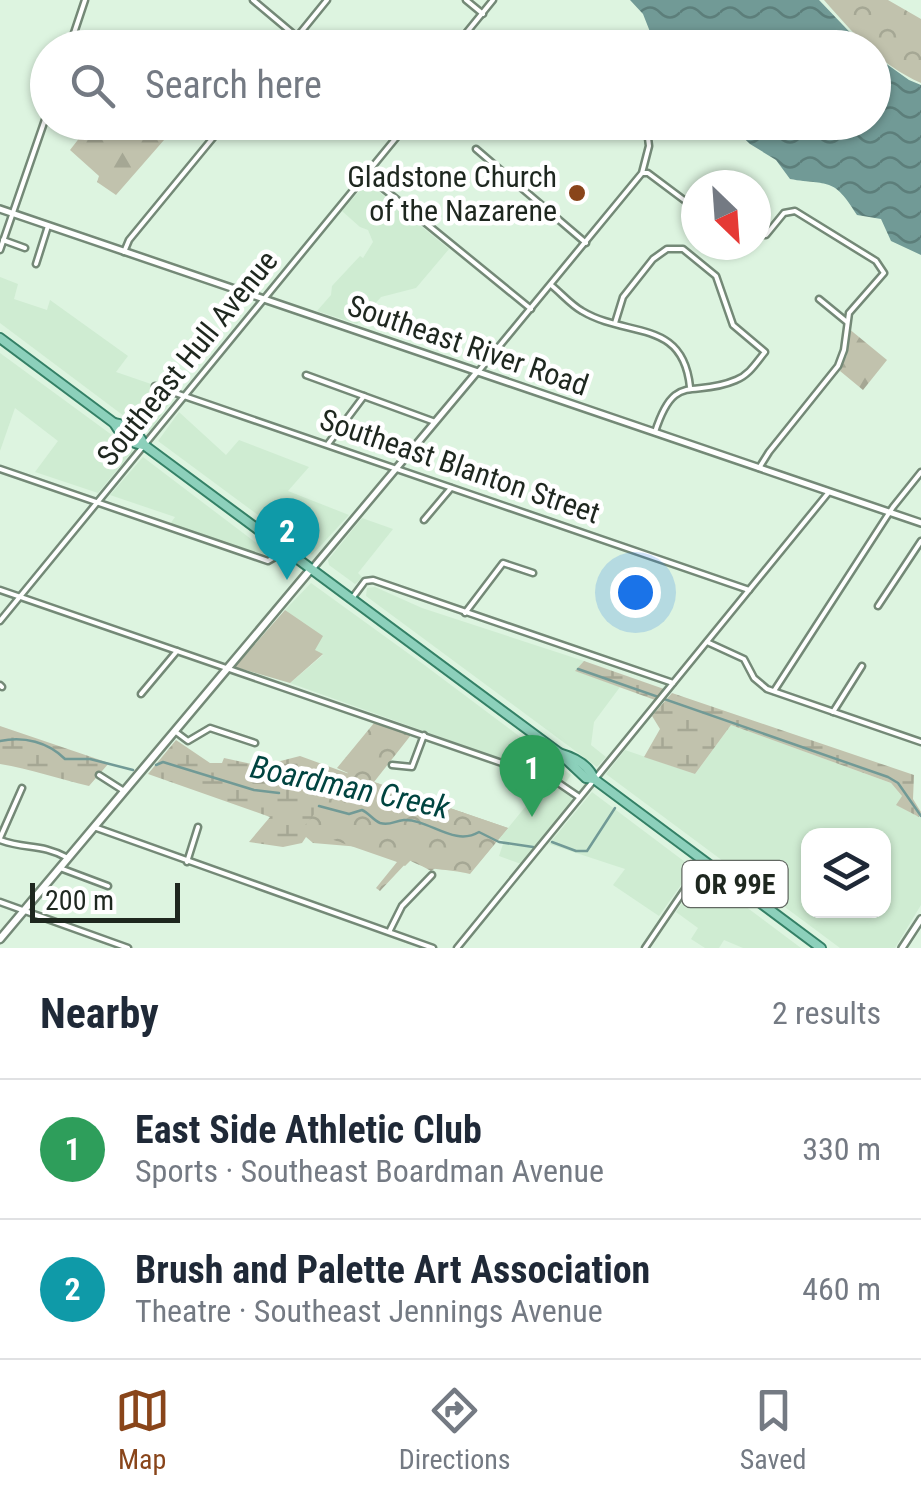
<!DOCTYPE html>
<meta charset="utf-8">
<style>
:root{--surface:#fff;--page:#f2f2f3;--text:#1f2937;--muted:#747a83;--line:#e0e1e3;--accent:#89451a}
body{margin:0;font-family:"Roboto Condensed",sans-serif;background:var(--page);color:var(--text)}
.controls{position:absolute;right:30px;bottom:30px;display:grid;overflow:hidden;border-radius:20px;box-shadow:0 2px 8px #0004}
.controls button{width:90px;height:90px;display:grid;place-items:center;padding:0;border:0;border-bottom:2px solid var(--line);background:var(--surface);color:var(--text);font:50px sans-serif}
.compass{position:absolute;left:681px;top:170px;width:90px;height:90px;border-radius:50%;background:var(--surface);box-shadow:0 2px 8px #0004;rotate:155deg}
.scale{position:absolute;left:30px;bottom:25px;width:150px;box-sizing:border-box;padding-left:10px;border:5px solid #1e271f;border-top:0;font-size:28px;line-height:35px;white-space:nowrap;color:#1e271f;-webkit-text-stroke:8px #fff;paint-order:stroke}
.you{position:absolute;left:635px;top:592px;width:35px;height:35px;margin:-25px;border:8px solid #fff;border-radius:50%;background:#1a73e8;box-shadow:0 0 0 15px #1a73e833}
.badge{display:grid;place-items:center;width:65px;height:65px;border-radius:50%;background:var(--accent);color:#fff;font-size:32px;font-weight:700}
.pin{position:absolute;translate:-50% -82px;filter:drop-shadow(0 2px 5px #0008)}
.pin::after{content:'';position:absolute;top:52px;width:35px;height:30px;background:inherit;clip-path:polygon(0 0,100% 0,50% 100%)}
.list{margin:0;padding:0;list-style:none}
h2{display:flex;justify-content:space-between;align-items:center;height:130px;margin:0;padding:0 40px;font-size:42px}
h2 small{font-size:32px;font-weight:400;color:var(--muted)}
.list li{display:grid;grid-template-columns:65px 1fr auto;gap:30px;align-items:center;box-sizing:border-box;height:140px;padding:0 40px;border-top:2px solid var(--line)}
.list b{display:block;font-size:38px;white-space:nowrap}
.list p{margin:0;font-size:32px;white-space:nowrap;color:var(--muted)}
.list em{font-size:32px;font-style:normal;color:var(--muted)}
.icon{flex:none;width:55px;height:55px;fill:none;stroke:currentColor;stroke-width:2;stroke-linecap:round;stroke-linejoin:round}
.map{position:relative;flex:none;width:921px;height:948px;overflow:hidden}
.search{position:absolute;background:var(--surface);box-shadow:0 2px 8px #0004;left:30px;right:30px;top:30px;height:110px;display:flex;align-items:center;gap:25px;box-sizing:border-box;padding:0 35px;border-radius:55px;color:var(--muted);font-size:38px}
.sheet{height:410px;background:var(--surface)}
nav{display:flex;justify-content:space-around;align-items:center;box-sizing:border-box;height:140px;border-top:2px solid var(--line);background:var(--surface);font-size:28px;color:var(--muted)}
nav a{display:grid;justify-items:center;gap:5px}
nav .on{color:var(--accent)}
.map>svg:first-child{display:block}
.built{fill:#cfecd2;fill-rule:evenodd}
.grass{fill:#c1c2ad}
.forest{fill:url(#forest-firs)}
.wetland{fill:url(#wetland-marsh)}
.park{fill:url(#park-crowns)}
.water{fill:url(#water-waves)}
.lines{fill:none;stroke-linecap:round;stroke-linejoin:round}
.stream{stroke:#719a96;stroke-width:2.5}
.minor-casing{stroke:#748977;stroke-width:9}
.tertiary-casing{stroke:#748977;stroke-width:10}
.secondary-casing{stroke:#748977;stroke-width:11}
.primary-casing{stroke:#348066;stroke-width:12}
.minor{stroke:#fff;stroke-width:4}
.tertiary{stroke:#fff;stroke-width:5}
.secondary{stroke:#fff;stroke-width:6}
.primary{stroke:#8cd0bb;stroke-width:8}
.poi-dot{fill:#89451a;stroke:#fff;stroke-width:4}
.labels{text-anchor:middle;dominant-baseline:central;stroke-width:9;stroke-linejoin:round;paint-order:stroke}
.shield{fill:#fff;stroke:#626862;stroke-width:2.5}
.shield-label{font-size:28px;font-weight:bold;fill:#1e271f}
.poi-label{font-size:30px;fill:#1e271f;stroke:#fff;text-anchor:end}
.street-label{font-size:30px;fill:#1e271f;stroke:#fff}
.water-label{font-size:32px;font-style:italic;fill:#004440;stroke:#fff}
</style>
<div class="map">
<svg width="921" height="948" viewBox="0 0 921 948">
<defs>
<pattern id="forest-firs" width="22" height="20" patternUnits="userSpaceOnUse" patternTransform="scale(2.5)"><rect width="22" height="20" fill="#c1c2ad"/><path d="M5 1l3.5 6h-7zM16 11l3.5 6h-7z" fill="#a5a794"/></pattern>
<pattern id="wetland-marsh" width="20" height="14" patternUnits="userSpaceOnUse" patternTransform="scale(2.5)"><rect width="20" height="14" fill="#c1c2ad"/><path d="M1 5h8M5 5V1M11 12h8M15 12V8" fill="none" stroke="#a5a794"/></pattern>
<pattern id="park-crowns" width="20" height="18" patternUnits="userSpaceOnUse" patternTransform="scale(2.5)"><rect width="20" height="18" fill="#c1c2ad"/><path d="M2 6a3 3 0 1 1 6 0M12 15a3 3 0 1 1 6 0" fill="none" stroke="#a5a794"/></pattern>
<pattern id="water-waves" width="16" height="10" patternUnits="userSpaceOnUse" patternTransform="scale(2.5)"><rect width="16" height="10" fill="#719a96"/><path d="M0 5q4-4 8 0t8 0" fill="none" stroke="#5c7e7a"/></pattern>
</defs>
<rect width="100%" height="100%" fill="#ddf4e0"/>
<g class="built">
<polygon points="367,182 449,249 416,288 381,297 357,324 317,311 331,295 332,286 360,256 363,258 373,242 368,230 360,227 342,211"/>
<polygon points="0,277 18,284 14,299 47,310 50,300 128,356 116,372 151,384 153,391 173,398 151,430 144,431 0,323"/>
<polygon points="0,353 131,449 132,452 98,493 35,472 58,441 15,408 0,451"/>
<polygon points="179,412 226,455 239,440 309,467 288,491 349,515 312,555 158,441"/>
<polygon points="143,457 272,555 270,558 170,524 175,517 110,495"/>
<polygon points="362,518 393,529 358,573 363,578 355,584 329,565 328,560"/>
<polygon points="311,583 423,664 571,775 566,782 290,683 323,655 314,650 285,610"/>
<polygon points="375,587 422,608 584,661 576,671 620,687 594,722 591,745 606,757 597,767 366,596 367,588"/>
<path d="M731 725 891 783 902 796 897 805 921 818V905L895 948H840L606 774 625 750 695 774ZM823 829 841 835 884 836V852L888 854 884 861V911H808V836L827 835Z"/>
<polygon points="544,784 563,790 571,795 572,801 521,864 499,856 504,841 499,839"/>
<polygon points="592,792 693,868 659,916 613,885 625,869 549,844"/>
<polygon points="702,874 801,948 743,948 724,940 719,948 705,948 691,939 698,928 676,912"/>
</g>
<polygon class="grass" points="285,610 323,636 315,650 323,654 290,683 235,667"/>
<g class="forest">
<polygon points="91,123 158,123 171,132 116,195 97,182 99,176 70,150"/>
<polygon points="848,328 887,360 863,390 840,371 847,355"/>
</g>
<g class="wetland">
<polygon points="584,661 664,689 655,700 575,671"/>
<polygon points="672,693 914,775 913,799 921,812 919,817 896,805 902,796 891,783 731,725 695,774 644,757 660,729 652,716"/>
<path d="M0 726 109 763 89 786C59 779 30 769 0 764Z"/>
<polygon points="176,740 210,763 222,763 224,758 261,766 300,756 366,780 376,778 374,782 508,828 475,867 437,867 431,871 411,860 405,866 372,848 313,843 306,837 302,843 283,847 249,842 270,817 148,774"/>
</g>
<g class="park">
<path d="M824 0H888L921 19V83C880 65 853 33 824 0Z"/>
<path d="M374 723 411 735 374 782 508 828 470 874C447 868 429 872 409 860L380 891 376 888 397 862 302 829 348 773 337 768Z"/>
</g>
<g class="water">
<polygon points="630,0 819,0 864,47 656,47 643,14"/>
<path d="M874 55 909 80 921 85V255L891 241 881 219 857 215C833 176 829 186 790 179L776 160 750 144 728 123 874 122Z"/>
</g>
<g class="lines">
<g class="stream">
<polyline points="578,669 888,777 898,783 921,816"/>
<path d="M0 741C24 736 48 742 65 759H90L133 770"/>
<polyline points="156,765 163,762 254,790 279,793"/>
<path d="M319 806 349 814 362 810C369 813 373 820 380 823 390 826 394 821 404 820 429 819 454 847 479 832L499 842 533 847"/>
<polyline points="552,842 576,851 587,851 615,808"/>
</g>
<defs>
<g id="minor">
<polyline points="253,0 297,37"/>
<polyline points="466,0 483,14"/>
<polyline points="69,48 85,0"/>
<polyline points="288,48 327,0"/>
<polyline points="454,48 493,0"/>
<polyline points="476,149 586,243"/>
<polyline points="643,173 648,173 696,209"/>
<polyline points="368,176 531,309"/>
<polyline points="756,235 766,235 784,213 795,211 876,261 884,273 849,313 844,350 838,366 769,452 759,468"/>
<polyline points="3,240 25,248"/>
<polyline points="0,250 48,111"/>
<polyline points="124,252 129,240 226,122"/>
<polyline points="36,264 48,226"/>
<path d="M551 285C561 293 571 305 582 311 627 338 683 318 690 387"/>
<polyline points="819,299 847,322"/>
<path d="M615 323 623 297 653 259 667 249H683L716 276 733 325 765 352C756 363 749 375 736 380 692 399 675 370 655 432"/>
<polyline points="478,372 642,173 649,146 646,122"/>
<polyline points="306,375 435,422"/>
<polyline points="155,386 749,590"/>
<polyline points="328,444 364,396"/>
<polyline points="0,469 268,561 275,557"/>
<polyline points="424,520 451,488"/>
<polyline points="0,590 557,782 579,797"/>
<polyline points="353,597 365,581 373,580 673,683"/>
<polyline points="878,606 921,541"/>
<polyline points="465,613 503,563 533,573"/>
<polyline points="0,621 409,122"/>
<polyline points="707,642 744,659 754,678 767,689 921,742"/>
<polyline points="0,685 2,687"/>
<polyline points="774,691 893,507 921,472"/>
<polyline points="141,694 177,651"/>
<polyline points="833,712 862,666"/>
<polyline points="176,732 188,741 210,728 255,743"/>
<polyline points="392,765 412,767 424,735"/>
<polyline points="99,775 124,791"/>
<polyline points="94,827 433,948"/>
<polyline points="0,838 22,788"/>
<path d="M0 840C27 850 40 843 68 858"/>
<polyline points="187,862 198,827"/>
<polyline points="60,868 108,886"/>
<polyline points="0,902 128,948"/>
<polyline points="390,930 402,906 432,875"/>
<polyline points="457,948 829,492"/>
<polyline points="645,948 704,861"/>
</g>
<g id="tertiary">
<polyline points="0,209 921,523"/>
<polyline points="312,569 477,372"/>
<polyline points="902,948 921,919"/>
</g>
<polyline id="secondary" points="0,939 311,569"/>
<g id="primary">
<path d="M0 338 114 423C121 435 130 444 144 445L558 752 586 778 594 779 821 948"/>
<path d="M114 423C127 425 139 432 144 445"/>
<path d="M559 753C573 757 589 765 594 779"/>
</g>
</defs>
<use href="#minor" class="minor-casing"/>
<use href="#tertiary" class="tertiary-casing"/>
<use href="#secondary" class="secondary-casing"/>
<use href="#primary" class="primary-casing"/>
<use href="#minor" class="minor"/>
<use href="#tertiary" class="tertiary"/>
<use href="#secondary" class="secondary"/>
<use href="#primary" class="primary"/>
</g>
<circle class="poi-dot" cx="577" cy="193" r="10"/>
<g class="labels">
<rect class="shield" x="682.5" y="861" width="105" height="46" rx="8"/>
<g class="shield-label">
<text x="735" y="884">OR 99E</text>
</g>
<g class="poi-label">
<text x="557" y="176">Gladstone Church<tspan x="557" dy="34">of the Nazarene</tspan></text>
</g>
<g class="street-label">
<text transform="translate(468 345) rotate(19)">Southeast River Road</text>
<text transform="translate(187 358) rotate(-51)">Southeast Hull Avenue</text>
<text transform="translate(460 466) rotate(19)">Southeast Blanton Street</text>
</g>
<g class="water-label">
<text transform="translate(350 787) rotate(12)">Boardman Creek</text>
</g>
</g>
</svg>
<div class="controls">
<button><svg class="icon" aria-label="layers" viewBox="0 0 24 24"><path d="M12 4l9 5-9 5-9-5zM3 14l9 5 9-5"/></svg></button>
</div>
<svg class="compass" viewBox="-18 -18 36 36"><path d="M0-13l5 13h-10z" fill="#e53935"/><path d="M0 13l5-13h-10z" fill="#747a83"/></svg>
<div class="scale">200 m</div>
<div class="you"></div>
<div class="pin badge" style="left:532px;top:817px;background:#2e9e5b">1</div>
<div class="pin badge" style="left:287px;top:580px;background:#0f9aa8">2</div>
<div class="search"><svg class="icon" aria-label="search" viewBox="0 0 24 24"><circle cx="10" cy="10" r="6"/><path d="M15 15l6 6"/></svg>Search here</div>
</div>
<section class="sheet">
<h2>Nearby<small>2 results</small></h2>
<ul class="list">
<li><span class="badge" style="background:#2e9e5b">1</span><div><b>East Side Athletic Club</b><p>Sports · Southeast Boardman Avenue</p></div><em>330 m</em></li>
<li><span class="badge" style="background:#0f9aa8">2</span><div><b>Brush and Palette Art Association</b><p>Theatre · Southeast Jennings Avenue</p></div><em>460 m</em></li>
</ul>
</section>
<nav>
<a class="on"><svg class="icon" aria-label="map" viewBox="0 0 24 24"><path d="M3 6l6-2 6 2 6-2v14l-6 2-6-2-6 2zM9 4v14M15 6v14"/></svg>Map</a>
<a><svg class="icon" aria-label="directions" viewBox="0 0 24 24"><path d="M12 3l9 9-9 9-9-9zM9 14v-3h6M13 9l2 2-2 2"/></svg>Directions</a>
<a><svg class="icon" aria-label="saved" viewBox="0 0 24 24"><path d="M7 4h10v16l-5-4-5 4z"/></svg>Saved</a>
</nav>
